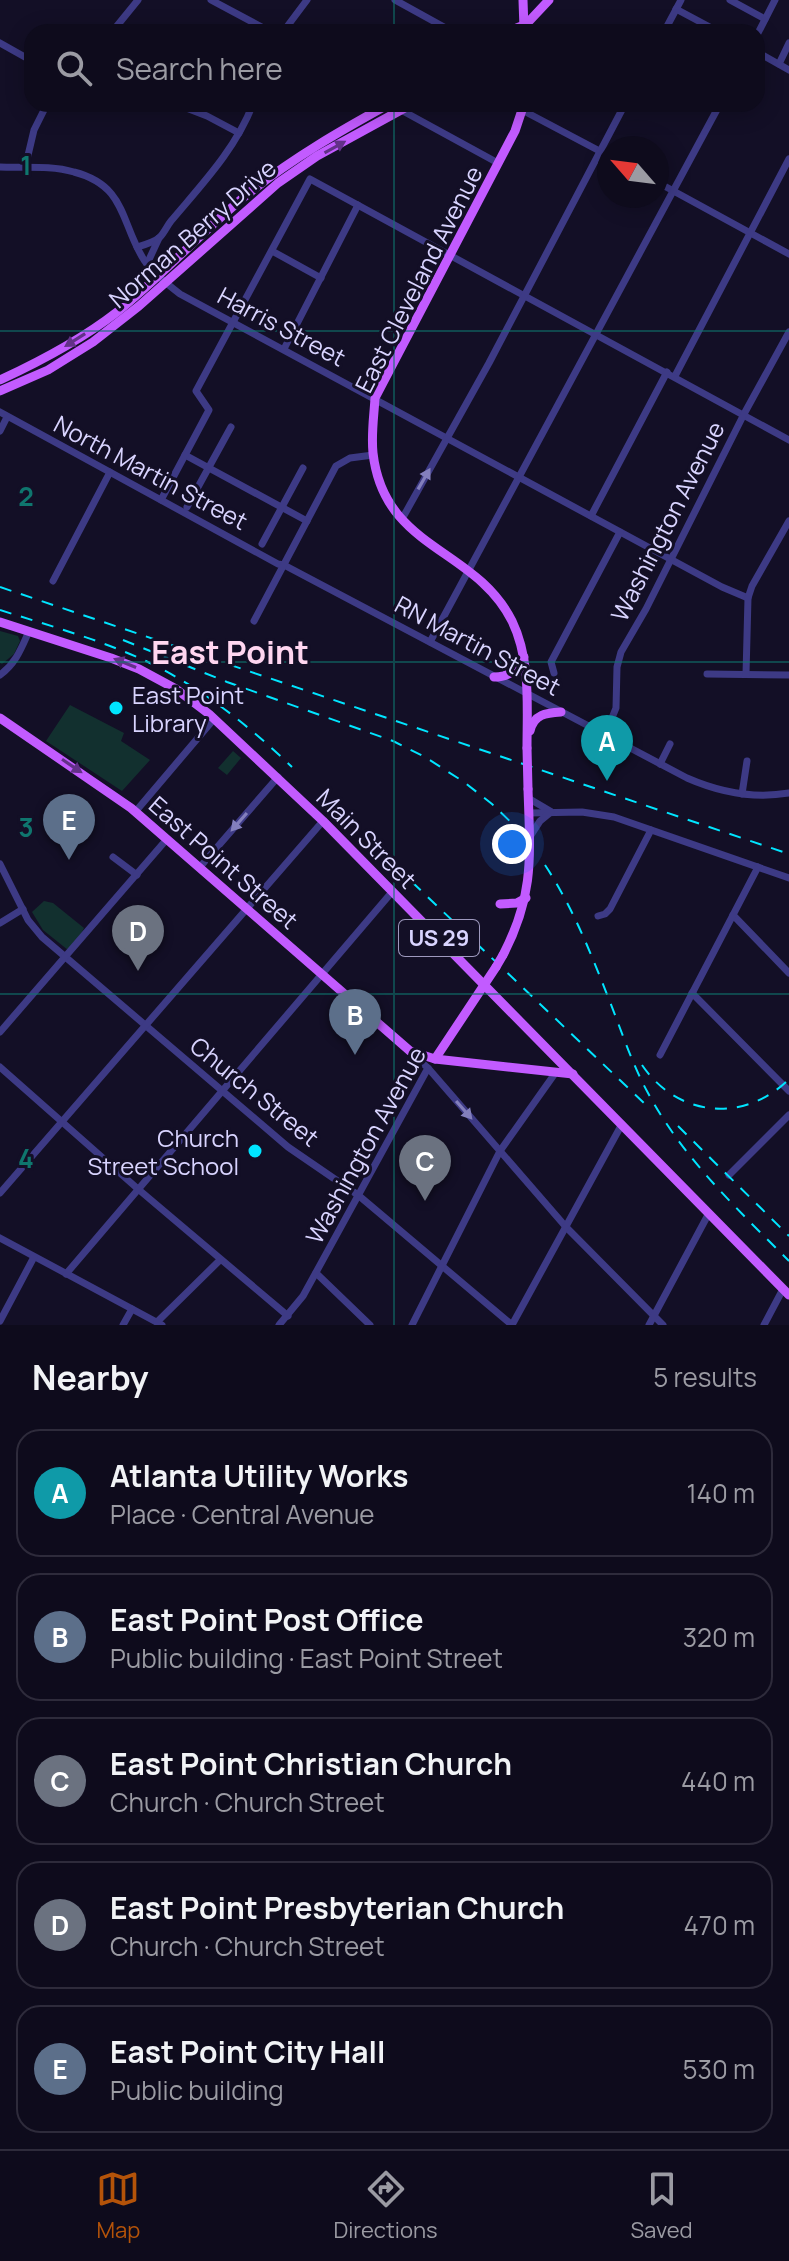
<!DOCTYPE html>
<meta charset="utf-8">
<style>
:root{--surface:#0e0b1c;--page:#1c1929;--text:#f1f3f6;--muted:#9b9ba3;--line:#2e2b3b;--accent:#b45309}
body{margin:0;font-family:Manrope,sans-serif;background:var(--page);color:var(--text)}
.compass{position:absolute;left:597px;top:136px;width:72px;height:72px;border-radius:50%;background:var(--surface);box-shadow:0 4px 20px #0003;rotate:298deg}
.you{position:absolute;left:512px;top:844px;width:28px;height:28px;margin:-20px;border:6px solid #fff;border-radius:50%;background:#1a73e8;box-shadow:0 0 0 12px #1a73e833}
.badge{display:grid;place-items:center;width:52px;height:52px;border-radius:50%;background:var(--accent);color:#fff;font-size:26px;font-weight:700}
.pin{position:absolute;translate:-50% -66px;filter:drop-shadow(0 2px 4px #0008)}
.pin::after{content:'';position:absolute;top:42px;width:28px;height:24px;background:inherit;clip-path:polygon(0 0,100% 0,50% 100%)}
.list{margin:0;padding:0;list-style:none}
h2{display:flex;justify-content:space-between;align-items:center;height:104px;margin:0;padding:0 32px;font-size:34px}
h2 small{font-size:26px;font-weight:400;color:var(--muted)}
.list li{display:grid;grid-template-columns:52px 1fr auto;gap:24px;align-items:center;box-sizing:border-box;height:128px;margin:0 16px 16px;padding:0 16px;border:2px solid var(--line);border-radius:24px}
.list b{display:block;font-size:30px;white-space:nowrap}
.list p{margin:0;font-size:26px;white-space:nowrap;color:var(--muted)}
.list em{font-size:26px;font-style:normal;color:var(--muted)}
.icon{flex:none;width:44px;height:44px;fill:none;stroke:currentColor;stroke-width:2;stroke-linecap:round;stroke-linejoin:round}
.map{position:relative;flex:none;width:789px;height:1325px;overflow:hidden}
.search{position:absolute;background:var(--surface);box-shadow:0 4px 20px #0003;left:24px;right:24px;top:24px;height:88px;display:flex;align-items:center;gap:20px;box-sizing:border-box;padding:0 28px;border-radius:24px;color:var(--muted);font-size:30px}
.sheet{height:824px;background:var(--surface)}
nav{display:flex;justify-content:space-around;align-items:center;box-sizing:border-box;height:112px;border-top:2px solid var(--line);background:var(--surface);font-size:22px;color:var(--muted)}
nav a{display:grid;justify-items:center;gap:4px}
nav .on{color:var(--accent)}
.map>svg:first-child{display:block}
.green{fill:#12302f}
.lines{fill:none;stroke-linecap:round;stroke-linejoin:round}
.minor{stroke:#3d3a85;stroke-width:7}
.major{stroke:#c25bff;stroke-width:9}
.rail{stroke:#00e5ff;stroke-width:2;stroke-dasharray:12 10;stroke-linecap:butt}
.major-bridge{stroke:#c25bff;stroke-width:9}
.oneway{fill:#623188}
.oneway2{fill:#837fbc}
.grid{fill:none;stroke:#0f766e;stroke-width:2;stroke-opacity:0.55}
.poi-dot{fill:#00e5ff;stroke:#130f26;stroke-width:3}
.labels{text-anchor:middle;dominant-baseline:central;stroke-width:6;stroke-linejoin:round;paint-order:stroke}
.shield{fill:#130f26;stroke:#9e99be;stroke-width:2}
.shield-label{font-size:22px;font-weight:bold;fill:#d9d4ff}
.street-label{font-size:24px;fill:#d9d4ff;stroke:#130f26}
.poi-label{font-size:24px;fill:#d9d4ff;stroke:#130f26;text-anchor:start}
.district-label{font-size:32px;font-weight:bold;fill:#ffd6f0;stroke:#130f26}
.grid-label{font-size:26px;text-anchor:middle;font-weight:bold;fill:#0f766e;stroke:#130f26;stroke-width:6;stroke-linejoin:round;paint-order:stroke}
</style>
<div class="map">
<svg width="789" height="1325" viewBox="0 0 789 1325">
<rect width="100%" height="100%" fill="#130f26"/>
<g class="green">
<polygon points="0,631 18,636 20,641 14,654 2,664 0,663"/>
<polygon points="70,705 124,733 121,741 150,760 122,791 46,741"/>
<polygon points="233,751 241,758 227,775 218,768"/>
<polygon points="44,901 53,903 84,928 79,938 68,950 43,930 32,912"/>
</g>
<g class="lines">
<g class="minor">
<polyline points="211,0 271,32"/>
<polyline points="395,0 453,32"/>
<polyline points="730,0 765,19"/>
<polyline points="676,9 719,32"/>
<polyline points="112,32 138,0"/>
<polyline points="283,32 307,0"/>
<polyline points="664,32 681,0"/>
<polyline points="757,35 775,0"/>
<polyline points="0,43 32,61"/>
<polyline points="757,52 789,70"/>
<polyline points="779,64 789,43"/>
<polyline points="176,104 207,116 239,133"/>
<polyline points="390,104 498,163"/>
<polyline points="522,110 609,156"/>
<path d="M0 167C24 168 51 165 74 172 127 186 120 222 144 260 153 273 167 284 180 294L722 587 748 598"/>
<polyline points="25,168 34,130 47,104"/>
<polyline points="657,182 789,254"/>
<path d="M137 247C144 245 155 242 160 237 164 233 167 226 171 221 202 184 235 150 253 104"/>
<polyline points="272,251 321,278"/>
<polyline points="147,264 159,238"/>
<polyline points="284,349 358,205"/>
<polyline points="675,376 789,159"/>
<path d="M0 412 278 564 284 565 687 778C719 792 754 799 789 793"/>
<polyline points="0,431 7,417"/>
<polyline points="185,455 307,521"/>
<polyline points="161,500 209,410 196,391 310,179 789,440"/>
<polyline points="187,507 231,427"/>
<polyline points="591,516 667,372"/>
<polyline points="402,519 489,363 625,104"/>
<polyline points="262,544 303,468"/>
<polyline points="53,581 110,472"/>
<polyline points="254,621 336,466 350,458 373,455"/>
<polyline points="430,642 720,104"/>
<polyline points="554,673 551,662 620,532"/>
<polyline points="707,674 789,675"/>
<polyline points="746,674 748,598 752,586 789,521"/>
<path d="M0 675C16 663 21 649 29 631"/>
<polyline points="605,735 616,708 617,667 621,652 646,609 744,414 789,332"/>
<polyline points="660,764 670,744"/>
<polyline points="742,794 747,761"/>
<polyline points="528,798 550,811"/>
<polyline points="136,811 214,719"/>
<polyline points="529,813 582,812 614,817 789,878"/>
<polyline points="531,835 540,821 551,812"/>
<polyline points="113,857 137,875"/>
<polyline points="0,864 28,920 42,937 288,1147 358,1195 512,1325"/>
<polyline points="200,867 278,777"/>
<polyline points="733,915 789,973"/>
<polyline points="598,916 605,914 610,909 651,830"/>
<polyline points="0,923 23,909"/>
<polyline points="692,993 789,1091"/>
<polyline points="0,1032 167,839"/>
<polyline points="411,1053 428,1068 566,1227 663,1325"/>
<polyline points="660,1055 758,867"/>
<polyline points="0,1067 138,1189 288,1316"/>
<polyline points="729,1175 789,1115"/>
<polyline points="0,1193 323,821"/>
<polyline points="0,1238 162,1325"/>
<polyline points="316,1273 370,1325"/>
<polyline points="66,1274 392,892"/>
<polyline points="0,1321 34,1257"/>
<polyline points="157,1322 220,1260"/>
<polyline points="123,1325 132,1309"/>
<polyline points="279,1325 303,1296 314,1276 428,1068"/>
<polyline points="412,1325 500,1151 556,1072"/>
<polyline points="512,1325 622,1124"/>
<polyline points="649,1325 709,1213"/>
<polyline points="764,1325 783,1289"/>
</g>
<g class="major">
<polyline points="523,0 524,29"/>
<polyline points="507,32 524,25"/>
<polyline points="519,32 549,0"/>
<path d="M524 104 515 131 375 398C374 416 371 434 373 453 384 550 475 547 512 621 531 660 527 706 527 748"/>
<path d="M0 380C41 361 81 340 117 312 163 275 203 230 249 193 293 158 340 131 389 104"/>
<polyline points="0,391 48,370 93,342 139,306 278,183 317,156 412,104"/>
<polyline points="0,622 111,658 139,669 176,689 209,714 323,821 789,1295"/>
<path d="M494 677C510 677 515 670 524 657"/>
<polyline points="0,718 131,808 410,1051 435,1059 573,1074"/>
<path d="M530 731C534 714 546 713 561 712"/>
<polyline points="500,904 517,903 526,898"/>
<path d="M503 955C535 894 530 854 528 789"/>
<polyline points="435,1059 496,967"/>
</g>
<g class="rail">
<polyline points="0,587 789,854"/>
<path d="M0 610C50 626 102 640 150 663 203 689 249 726 292 767"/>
<polyline points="123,640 227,682 393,741 425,757 464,782 492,804 518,829"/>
<path d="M545 865C572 906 590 951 608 997 621 1029 631 1062 648 1093 683 1158 737 1209 789 1261"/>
<polyline points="412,882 645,1104"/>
<path d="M642 1065C678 1118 745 1123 789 1079"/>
<polyline points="678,1126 789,1236"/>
</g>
<g class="major-bridge">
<polyline points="527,748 528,789"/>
<polyline points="496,967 503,955"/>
</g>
</g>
<defs><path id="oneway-solid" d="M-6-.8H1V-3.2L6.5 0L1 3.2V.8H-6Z" transform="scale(2)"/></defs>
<g class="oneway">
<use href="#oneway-solid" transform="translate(335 147) rotate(-29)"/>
<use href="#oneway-solid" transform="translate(75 340) rotate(148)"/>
<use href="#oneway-solid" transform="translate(125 663) rotate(-158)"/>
<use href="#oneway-solid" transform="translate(72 766) rotate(34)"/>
</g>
<g class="oneway2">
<use href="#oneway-solid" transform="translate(424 479) rotate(-60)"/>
<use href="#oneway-solid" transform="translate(239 822) rotate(131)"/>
<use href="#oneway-solid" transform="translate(464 1110) rotate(49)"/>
</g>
<path class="grid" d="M394 0V32M394 104V1325M0 331H789M0 662H789M0 994H789"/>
<g class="poi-dot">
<circle cx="116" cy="708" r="8"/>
<circle cx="255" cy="1151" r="8"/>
</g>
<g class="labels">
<rect class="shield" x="399" y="920" width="80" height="36" rx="6"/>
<g class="shield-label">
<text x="439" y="938">US 29</text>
</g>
<g class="street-label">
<text transform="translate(192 233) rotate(-41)">Norman Berry Drive</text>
<text transform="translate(418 279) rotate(-63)">East Cleveland Avenue</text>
<text transform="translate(282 326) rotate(28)">Harris Street</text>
<text transform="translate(151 472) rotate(28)">North Martin Street</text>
<text transform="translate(667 521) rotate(-63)">Washington Avenue</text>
<text transform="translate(478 645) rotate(28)">RN Martin Street</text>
<text transform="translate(367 838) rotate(45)">Main Street</text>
<text transform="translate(224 862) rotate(41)">East Point Street</text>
<text transform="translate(255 1091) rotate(39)">Church Street</text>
<text transform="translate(365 1145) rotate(-61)">Washington Avenue</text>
</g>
<g class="poi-label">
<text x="132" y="694">East Point<tspan x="132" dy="28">Library</tspan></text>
<text x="239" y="1137" text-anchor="end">Church<tspan x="239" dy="28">Street School</tspan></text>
</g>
<g class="district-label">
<text x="230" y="652">East Point</text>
</g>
</g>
<g class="grid-label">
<text x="26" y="175">1</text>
<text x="26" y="506">2</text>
<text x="26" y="837">3</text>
<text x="26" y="1168">4</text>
</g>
</svg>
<svg class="compass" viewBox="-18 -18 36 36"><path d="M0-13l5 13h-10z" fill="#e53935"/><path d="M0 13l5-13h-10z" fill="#9b9ba3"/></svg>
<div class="you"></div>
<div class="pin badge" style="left:607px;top:781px;background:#0f9aa8">A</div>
<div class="pin badge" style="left:355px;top:1055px;background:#5c6f8a">B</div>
<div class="pin badge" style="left:425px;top:1201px;background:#6b7280">C</div>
<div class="pin badge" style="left:138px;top:971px;background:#6b7280">D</div>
<div class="pin badge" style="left:69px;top:860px;background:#5c6f8a">E</div>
<div class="search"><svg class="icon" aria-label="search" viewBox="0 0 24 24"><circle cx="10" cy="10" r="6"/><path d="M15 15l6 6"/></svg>Search here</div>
</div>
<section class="sheet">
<h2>Nearby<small>5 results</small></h2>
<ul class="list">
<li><span class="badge" style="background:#0f9aa8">A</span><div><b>Atlanta Utility Works</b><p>Place · Central Avenue</p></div><em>140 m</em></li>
<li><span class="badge" style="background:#5c6f8a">B</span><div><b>East Point Post Office</b><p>Public building · East Point Street</p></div><em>320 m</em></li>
<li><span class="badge" style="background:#6b7280">C</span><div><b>East Point Christian Church</b><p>Church · Church Street</p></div><em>440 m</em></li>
<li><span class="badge" style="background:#6b7280">D</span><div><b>East Point Presbyterian Church</b><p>Church · Church Street</p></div><em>470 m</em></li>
<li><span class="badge" style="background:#5c6f8a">E</span><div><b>East Point City Hall</b><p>Public building</p></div><em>530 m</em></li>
</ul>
</section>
<nav>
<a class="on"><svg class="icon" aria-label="map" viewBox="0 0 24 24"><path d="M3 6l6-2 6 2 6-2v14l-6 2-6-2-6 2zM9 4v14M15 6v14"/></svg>Map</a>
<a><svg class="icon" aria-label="directions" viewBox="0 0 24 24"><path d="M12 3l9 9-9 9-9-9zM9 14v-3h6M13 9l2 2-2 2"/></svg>Directions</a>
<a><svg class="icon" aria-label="saved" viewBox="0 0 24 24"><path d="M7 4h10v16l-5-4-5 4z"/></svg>Saved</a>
</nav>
